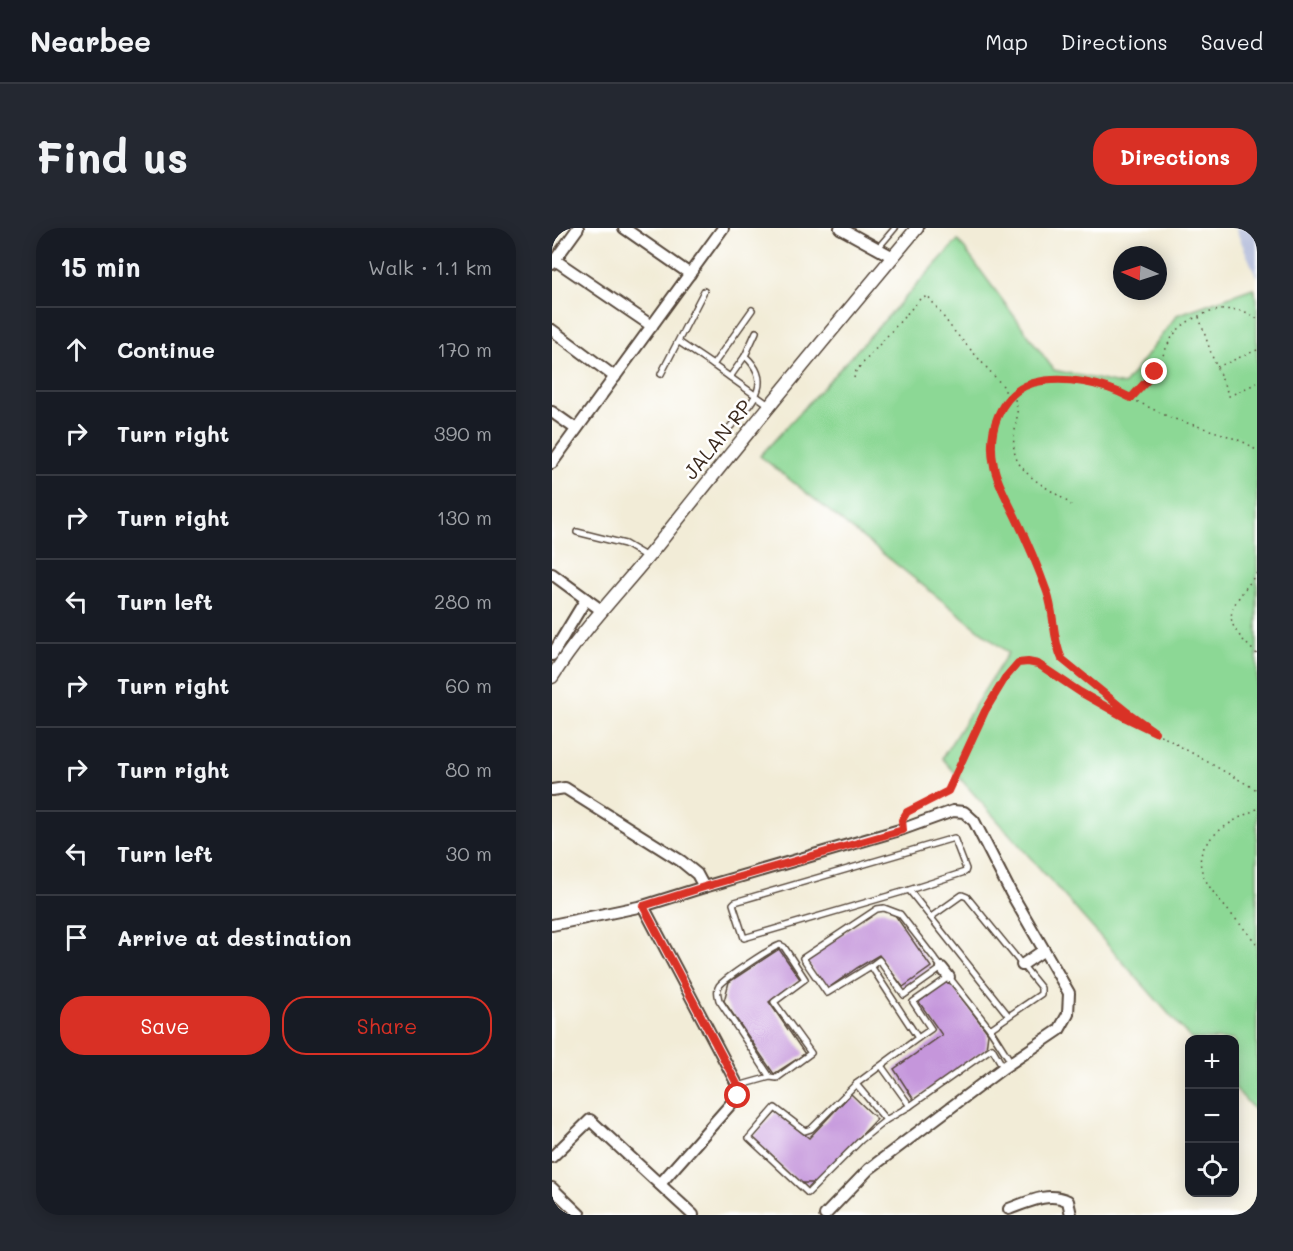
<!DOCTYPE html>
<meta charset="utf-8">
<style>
:root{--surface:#171b24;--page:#242831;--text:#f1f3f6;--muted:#9ea1a6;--line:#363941;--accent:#d93025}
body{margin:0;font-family:Mali,sans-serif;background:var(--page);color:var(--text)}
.controls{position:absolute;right:18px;bottom:18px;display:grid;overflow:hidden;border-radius:12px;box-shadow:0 3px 15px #0003}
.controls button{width:54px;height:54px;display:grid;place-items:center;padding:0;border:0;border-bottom:2px solid var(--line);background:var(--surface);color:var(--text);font:30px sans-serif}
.compass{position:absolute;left:561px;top:18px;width:54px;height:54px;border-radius:50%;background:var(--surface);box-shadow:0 3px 15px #0003;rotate:273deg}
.stop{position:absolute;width:18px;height:18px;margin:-14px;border:4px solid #d93025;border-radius:50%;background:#fff}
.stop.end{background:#d93025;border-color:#fff;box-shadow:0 2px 6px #0008}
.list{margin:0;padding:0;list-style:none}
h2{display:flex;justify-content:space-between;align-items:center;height:78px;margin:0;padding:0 24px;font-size:26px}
h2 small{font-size:20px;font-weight:400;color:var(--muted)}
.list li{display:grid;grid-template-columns:39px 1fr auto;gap:18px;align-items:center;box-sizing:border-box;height:84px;padding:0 24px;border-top:2px solid var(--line)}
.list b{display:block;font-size:22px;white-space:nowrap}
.list em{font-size:20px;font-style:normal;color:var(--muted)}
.actions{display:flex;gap:12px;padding:18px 24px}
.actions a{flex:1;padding:14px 0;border:2px solid var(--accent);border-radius:24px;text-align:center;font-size:21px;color:var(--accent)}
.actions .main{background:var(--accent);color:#fff}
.icon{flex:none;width:33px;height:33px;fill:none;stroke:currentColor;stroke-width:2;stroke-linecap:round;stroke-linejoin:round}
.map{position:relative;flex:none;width:705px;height:987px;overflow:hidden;border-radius:24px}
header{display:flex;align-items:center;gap:36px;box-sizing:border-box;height:84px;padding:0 30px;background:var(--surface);border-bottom:2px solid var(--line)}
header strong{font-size:28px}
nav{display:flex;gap:33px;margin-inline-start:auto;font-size:21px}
.intro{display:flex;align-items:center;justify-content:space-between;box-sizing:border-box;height:144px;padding:0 36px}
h1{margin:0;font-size:42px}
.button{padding:15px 27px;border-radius:24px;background:var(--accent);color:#fff;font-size:21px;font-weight:700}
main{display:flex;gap:36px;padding:0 36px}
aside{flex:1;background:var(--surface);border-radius:24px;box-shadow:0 3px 15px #0003}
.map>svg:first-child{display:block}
.industrial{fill:#bbc3de}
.green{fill:#8cd895;stroke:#64815a;stroke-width:1.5}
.building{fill:#c596db}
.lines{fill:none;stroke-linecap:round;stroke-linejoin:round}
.service-casing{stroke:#56473a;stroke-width:8}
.minor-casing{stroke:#56473a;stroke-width:14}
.tertiary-casing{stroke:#56473a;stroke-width:15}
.path{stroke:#56473a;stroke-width:1.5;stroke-dasharray:1.5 4.5;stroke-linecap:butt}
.service{stroke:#fff;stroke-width:5}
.minor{stroke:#fff;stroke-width:10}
.tertiary{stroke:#fff;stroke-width:12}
.route{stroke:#d93025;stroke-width:8}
.labels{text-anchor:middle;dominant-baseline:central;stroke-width:5;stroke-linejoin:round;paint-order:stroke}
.street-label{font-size:20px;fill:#3b2a1e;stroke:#fff}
</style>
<header>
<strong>Nearbee</strong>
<nav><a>Map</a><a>Directions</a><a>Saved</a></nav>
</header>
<div class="intro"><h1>Find us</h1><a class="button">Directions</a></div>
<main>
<aside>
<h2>15 min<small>Walk · 1.1 km</small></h2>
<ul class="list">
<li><svg class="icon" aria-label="ahead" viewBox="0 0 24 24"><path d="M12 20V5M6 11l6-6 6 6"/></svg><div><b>Continue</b></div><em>170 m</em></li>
<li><svg class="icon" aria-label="right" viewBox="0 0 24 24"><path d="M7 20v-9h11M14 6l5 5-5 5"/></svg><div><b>Turn right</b></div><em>390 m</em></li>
<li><svg class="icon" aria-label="right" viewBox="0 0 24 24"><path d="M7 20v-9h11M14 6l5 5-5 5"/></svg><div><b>Turn right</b></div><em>130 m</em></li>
<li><svg class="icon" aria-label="left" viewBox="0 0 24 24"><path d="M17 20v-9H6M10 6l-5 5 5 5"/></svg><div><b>Turn left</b></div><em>280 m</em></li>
<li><svg class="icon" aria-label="right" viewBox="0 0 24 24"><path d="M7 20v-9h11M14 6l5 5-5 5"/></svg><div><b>Turn right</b></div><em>60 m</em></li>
<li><svg class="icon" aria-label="right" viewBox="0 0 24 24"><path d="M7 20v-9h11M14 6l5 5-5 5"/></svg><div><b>Turn right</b></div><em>80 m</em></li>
<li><svg class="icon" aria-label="left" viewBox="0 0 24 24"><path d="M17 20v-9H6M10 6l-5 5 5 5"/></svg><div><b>Turn left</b></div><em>30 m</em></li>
<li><svg class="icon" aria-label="arrive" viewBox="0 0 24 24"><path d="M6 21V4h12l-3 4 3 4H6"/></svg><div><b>Arrive at destination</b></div></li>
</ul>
<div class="actions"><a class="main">Save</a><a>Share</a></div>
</aside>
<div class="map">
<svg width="705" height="987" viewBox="0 0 705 987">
<rect width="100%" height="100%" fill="#fff"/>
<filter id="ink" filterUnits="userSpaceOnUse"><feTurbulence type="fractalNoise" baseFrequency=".0167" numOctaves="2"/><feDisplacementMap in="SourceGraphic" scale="12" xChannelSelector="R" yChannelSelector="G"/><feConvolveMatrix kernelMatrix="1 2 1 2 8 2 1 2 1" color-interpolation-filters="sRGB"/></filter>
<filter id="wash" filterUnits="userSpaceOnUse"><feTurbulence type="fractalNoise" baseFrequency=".008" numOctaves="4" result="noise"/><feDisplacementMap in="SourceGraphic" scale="24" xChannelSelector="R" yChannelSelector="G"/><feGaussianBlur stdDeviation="1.35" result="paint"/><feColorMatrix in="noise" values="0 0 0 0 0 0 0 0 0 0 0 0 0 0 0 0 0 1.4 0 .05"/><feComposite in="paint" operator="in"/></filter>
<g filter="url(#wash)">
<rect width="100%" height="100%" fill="#f2ecd7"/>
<polygon class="industrial" points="683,0 705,0 705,50"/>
<polygon class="green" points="406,12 502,142 572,157 625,87 701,60 705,71 705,885 683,860 682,812 639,811 390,530 456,425 208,228"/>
<g id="blocks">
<g class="building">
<polygon points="331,682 343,687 379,739 351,759 327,727 305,740 275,761 253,731 325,683"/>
<polygon points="227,721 248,751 217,774 253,826 222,846 172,773 177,754"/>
<polygon points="396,752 436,805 434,821 362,872 342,841 390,807 367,774"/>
<polygon points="299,866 325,891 263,955 247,955 200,910 224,884 257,910"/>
</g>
</g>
</g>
<g filter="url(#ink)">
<use href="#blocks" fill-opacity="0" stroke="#56473a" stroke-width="1.5"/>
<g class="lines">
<defs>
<g id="service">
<polyline points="326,20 343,0"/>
<polyline points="200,82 161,137 217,177"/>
<polyline points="127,114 161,137"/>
<polyline points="109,146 152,63"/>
<polyline points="178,149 193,128 204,104"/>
<path d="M178 199C197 177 224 156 193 128"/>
<polyline points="25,304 73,316 95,329"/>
<polyline points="357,662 192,710 181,676 183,674 402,610 414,641 413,644 357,662 456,787"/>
<polyline points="379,689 410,667 415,669 489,760 489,766 438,801"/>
<polyline points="319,738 327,732 352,767 390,740 348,686 332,680 325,681 251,730 275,765 319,738 366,810 304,856 259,901 253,903 223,880 197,910 256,965 309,912 334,892"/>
<polyline points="366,810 379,801 361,774 397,749 438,801 459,834"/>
<polyline points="330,839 358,878"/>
<polyline points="304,856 334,892 358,878 440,820 451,839"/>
<path d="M186 858 218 849 225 850 259 825 222 774 253 751 232 719 228 717C219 720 173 750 167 758 164 762 166 768 167 772L218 849"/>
</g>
<g id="minor">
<polyline points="72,0 138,46"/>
<polyline points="288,0 341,29"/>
<polyline points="3,32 100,98"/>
<polyline points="0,36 26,0"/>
<polyline points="0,102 63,149"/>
<polyline points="0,184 24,201"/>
<polyline points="0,235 171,0"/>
<polyline points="0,346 49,382"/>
<polyline points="0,427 34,371"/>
<polyline points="0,562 13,560 129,633 145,646 152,659"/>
<polyline points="91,678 186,858 185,869 108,956"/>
<polyline points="0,697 91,678 152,659 351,601 401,583 412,584 422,593 459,665 517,765 516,786 507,802 451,840 317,941 273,987"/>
<polyline points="470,737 492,722"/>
<polyline points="390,740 397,749"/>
<polyline points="0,929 38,892 141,987"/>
<polyline points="0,960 28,987"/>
<path d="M457 981C476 974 497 963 516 973L519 987"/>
</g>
<path id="tertiary" d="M0 449C31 400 72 359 108 314 192 208 278 104 365 0"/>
</defs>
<use href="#service" class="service-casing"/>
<use href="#minor" class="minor-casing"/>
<use href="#tertiary" class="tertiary-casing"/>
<g class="path">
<polyline points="647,89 660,128 677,168 705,155"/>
<polyline points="665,139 705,122"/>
<polyline points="302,150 304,143 368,71 376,68 402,103 451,158 456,170"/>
<path d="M460 166C475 189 451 212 468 237 482 256 502 262 519 277"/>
<path d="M579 170C587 161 598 152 604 141 611 130 615 114 624 104 641 84 685 72 705 91"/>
<path d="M705 345C677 383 665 389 705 426"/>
<polyline points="603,504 575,484 510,431 504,419 499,376 487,343 442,239 440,216 443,195 450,177 460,166 478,156 497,151 546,158 574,168 619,190 671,206 696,216 705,223"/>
<polyline points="603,504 705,562"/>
<path d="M705 581C607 626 656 656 705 716"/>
<polyline points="350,592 355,584 364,578 396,563 433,483 453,450 467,435 476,434 486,436 528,464 599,502"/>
</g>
<use href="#service" class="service"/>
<use href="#minor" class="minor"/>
<use href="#tertiary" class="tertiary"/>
</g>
</g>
<g class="lines" filter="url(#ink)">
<path class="route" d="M186 868V858L91 678 152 659 351 602 350 592 355 584 396 563 433 483 453 450 466 435 476 434 486 436 528 464 574 490 603 504 575 484 510 431C500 410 503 386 495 364 486 339 475 313 463 288 456 273 445 255 442 238 435 205 446 166 481 155 511 147 551 155 579 170L603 144"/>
</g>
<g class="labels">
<g class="street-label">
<text transform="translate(165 211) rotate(-51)">JALAN RP</text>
</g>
</g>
</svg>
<div class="controls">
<button>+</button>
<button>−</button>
<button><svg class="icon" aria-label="locate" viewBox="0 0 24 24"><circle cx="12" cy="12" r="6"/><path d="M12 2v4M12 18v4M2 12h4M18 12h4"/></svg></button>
</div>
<svg class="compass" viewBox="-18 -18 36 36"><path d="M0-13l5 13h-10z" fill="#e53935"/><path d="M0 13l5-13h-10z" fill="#9ea1a6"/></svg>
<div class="stop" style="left:186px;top:868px"></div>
<div class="stop end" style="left:603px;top:144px"></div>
</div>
</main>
